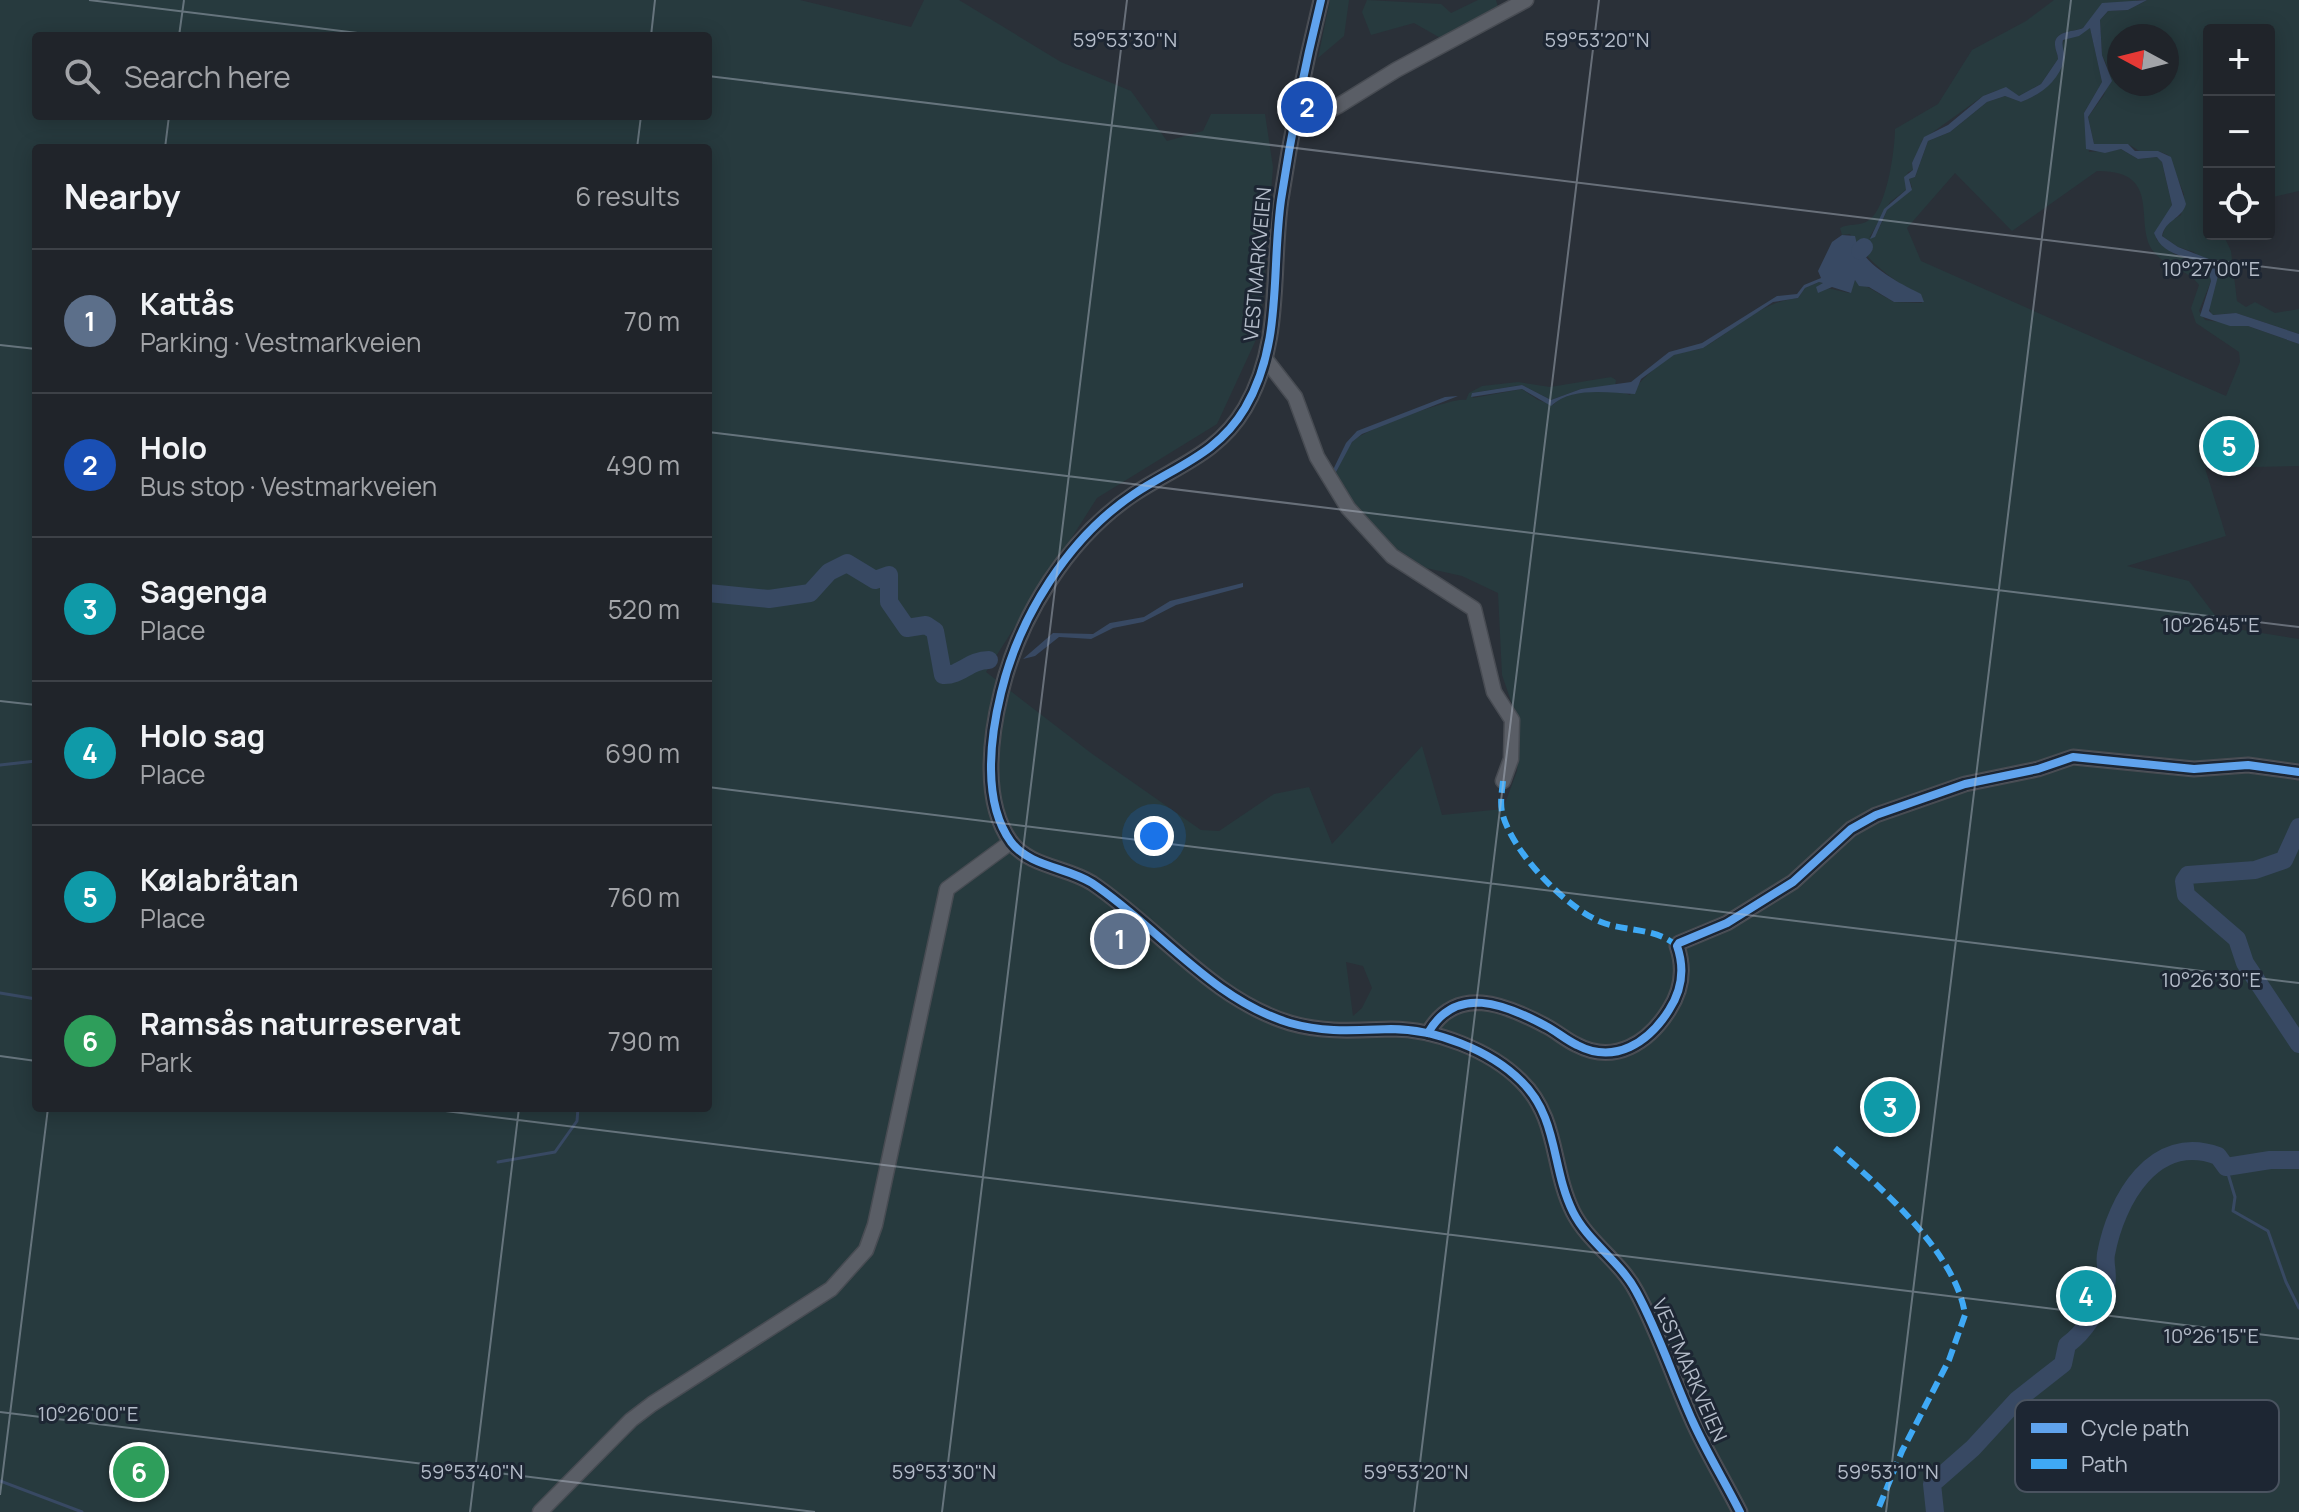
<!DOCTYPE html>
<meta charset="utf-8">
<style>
:root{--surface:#20242a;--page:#2d3036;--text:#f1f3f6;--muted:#a2a4a8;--line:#3d4147;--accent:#d93025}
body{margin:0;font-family:Manrope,sans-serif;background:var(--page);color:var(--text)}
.controls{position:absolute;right:24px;top:24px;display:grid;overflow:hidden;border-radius:8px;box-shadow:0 4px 20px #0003}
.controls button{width:72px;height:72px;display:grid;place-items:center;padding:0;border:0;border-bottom:2px solid var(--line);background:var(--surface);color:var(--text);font:40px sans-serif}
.compass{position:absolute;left:2107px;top:24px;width:72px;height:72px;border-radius:50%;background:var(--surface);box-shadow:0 4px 20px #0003;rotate:277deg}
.you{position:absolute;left:1154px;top:836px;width:28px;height:28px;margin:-20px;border:6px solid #fff;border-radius:50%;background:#1a73e8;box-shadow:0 0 0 12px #1a73e833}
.badge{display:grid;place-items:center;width:52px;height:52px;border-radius:50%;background:var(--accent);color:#fff;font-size:26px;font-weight:700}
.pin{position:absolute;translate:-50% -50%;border:4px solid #fff;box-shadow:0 2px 8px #0006}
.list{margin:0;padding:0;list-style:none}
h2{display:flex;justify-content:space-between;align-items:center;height:104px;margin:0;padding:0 32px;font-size:34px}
h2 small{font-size:26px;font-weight:400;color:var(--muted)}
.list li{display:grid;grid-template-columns:52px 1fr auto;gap:24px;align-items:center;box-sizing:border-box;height:144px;padding:0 32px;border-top:2px solid var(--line)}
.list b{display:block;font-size:30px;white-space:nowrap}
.list p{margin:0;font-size:26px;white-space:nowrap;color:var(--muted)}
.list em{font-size:26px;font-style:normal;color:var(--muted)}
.icon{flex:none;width:44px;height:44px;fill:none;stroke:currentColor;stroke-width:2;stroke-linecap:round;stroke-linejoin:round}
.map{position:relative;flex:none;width:2299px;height:1512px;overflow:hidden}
.search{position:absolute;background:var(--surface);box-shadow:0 4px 20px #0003;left:32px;top:32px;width:680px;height:88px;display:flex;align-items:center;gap:20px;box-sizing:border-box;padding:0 28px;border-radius:8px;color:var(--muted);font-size:30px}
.panel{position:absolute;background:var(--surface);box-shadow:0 4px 20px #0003;left:32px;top:144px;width:680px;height:968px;border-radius:8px}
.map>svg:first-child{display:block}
.green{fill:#273a3e;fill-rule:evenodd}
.water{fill:#384963}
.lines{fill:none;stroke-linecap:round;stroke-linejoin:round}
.stream{stroke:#384963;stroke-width:3}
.river{stroke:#384963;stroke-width:18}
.minor-casing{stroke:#484c53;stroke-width:17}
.minor{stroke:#5a5e66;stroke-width:14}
.quiet{stroke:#3fa9f5;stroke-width:6;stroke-dasharray:12 6;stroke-linecap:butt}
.cycleway-casing{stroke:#1d2633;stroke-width:13}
.cycleway{stroke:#60a3ed;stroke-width:8}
.ticks{fill:none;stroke:#b4bcc9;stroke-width:2;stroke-opacity:0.45}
.labels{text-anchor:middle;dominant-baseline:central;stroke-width:6;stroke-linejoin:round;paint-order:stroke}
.street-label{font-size:20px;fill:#b4bcc9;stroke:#1d2633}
.key{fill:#1d2633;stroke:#4a5360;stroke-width:2}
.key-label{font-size:22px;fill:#b4bcc9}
.ticks-label{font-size:20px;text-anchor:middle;fill:#b4bcc9;stroke:#1d2633;stroke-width:6;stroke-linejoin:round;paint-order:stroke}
</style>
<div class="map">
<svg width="2299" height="1512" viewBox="0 0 2299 1512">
<rect width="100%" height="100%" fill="#2a3038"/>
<g class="green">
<path d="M0 0H800L911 27 924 0H959L1061 62 1131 91 1167 141 1203 131 1211 114H1265L1273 167 1260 331 1217 424 1097 498 986 672 1091 753 1201 830 1219 831 1274 794 1309 787 1332 844 1422 746 1442 815 1503 809 1517 771 1519 724 1502 675 1498 593 1462 576 1426 568 1397 549 1356 508 1335 474C1341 464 1345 449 1353 441 1363 430 1455 396 1466 400L1469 393 1482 386 1518 382 1550 387 1611 377 1616 380 1615 386 1581 389 1551 400 1522 385 1472 393 1473 398 1522 389 1538 400 1553 405C1567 389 1612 387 1630 395 1638 383 1662 359 1676 354 1686 350 1697 352 1706 346 1738 327 1761 302 1798 298L1805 288 1819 282 1823 283 1818 286 1849 293 1855 280 1894 302 1922 303C1922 293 1916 293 1906 287 1884 274 1864 256 1850 234L1842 235 1840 228C1848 223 1860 227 1869 220 1887 208 1895 149 1895 129L1938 104 1972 50 2026 21 2054 0H2138C2103 11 2110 0 2083 28 2075 32 2054 30 2055 45 2055 50 2058 54 2058 59L2041 84 2019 96 1998 90 1983 96 1922 140 1920 151 1912 163 1914 170 1908 172 1906 190 1890 202 1869 238 1878 231 1887 210 1912 187 1909 179 1915 177 1928 141 1950 132 1987 102 2005 96 2021 102C2060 86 2051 73 2064 40L2090 27 2102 82 2084 113 2089 152 2121 149 2138 159 2157 157 2162 162 2172 205 2156 239 2175 255 2207 265 2211 281 2199 311 2205 320 2248 326 2299 344V466L2205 468 2226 536 2127 566 2189 581 2224 627 2299 639V762L2289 779 2299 781V1512H0ZM36 36H708V116H36ZM36 148H708V1108H36ZM2097 171C2165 170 2132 226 2154 252 2165 267 2188 269 2199 285L2191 308 2196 323 2239 352 2240 362 2226 396 1921 261 1907 228 1955 173 2012 231ZM1346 962 1363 966 1372 988 1362 1008 1353 1016Z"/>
<polygon points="1330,0 1349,0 1344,36 1318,58"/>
<polygon points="1367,0 1441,4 1451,13 1478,0 1496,0 1499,11 1444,40 1414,23 1371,35 1362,12"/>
<path d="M2147 0H2299V191L2269 198V30H2209V234H2223L2231 251 2237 301 2246 307 2255 302 2275 313 2299 309V334L2236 313 2212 315 2208 306 2218 276 2194 252 2178 247 2162 236 2167 223 2181 215 2184 194 2168 155 2158 151 2141 152 2128 144H2094L2088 117 2104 95 2110 72 2102 55 2100 20 2108 11 2128 10ZM2119 36H2167V84H2119Z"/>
</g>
<g class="water">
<path d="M2147 0 2128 10 2108 11 2100 20 2102 55 2112 81 2088 117 2094 144H2128L2135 151H2158L2171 157 2186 204C2182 219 2165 220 2162 236L2178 247 2214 261 2218 276 2209 311 2213 315 2236 313 2299 334V344L2248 326H2230L2200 316 2211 281 2207 265C2187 255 2163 257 2154 233L2172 205 2162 162 2157 157 2138 159 2121 149 2105 153 2086 149 2084 113 2102 82 2090 28 2079 36 2063 40C2061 48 2066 52 2064 60 2059 81 2040 95 2021 102L2005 96 1987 102 1950 132 1928 141 1915 177 1909 179 1912 190 1887 210 1875 237 1870 239 1884 209 1906 190 1904 177 1913 170 1912 163 1924 137 1948 125 1983 96 2006 87 2019 96 2041 84 2058 59C2058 54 2055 50 2055 45 2054 30 2075 32 2083 28L2102 3Z"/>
<path d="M1842 235 1855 236C1859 263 1899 283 1921 294L1924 302H1894L1869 287 1859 286 1855 280 1851 293 1832 287 1818 293 1816 287 1823 283 1819 282 1805 288 1798 298 1773 302 1703 348 1674 355 1641 379 1635 394C1609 393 1572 386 1551 406L1522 389 1471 397 1472 393 1522 385 1551 400 1581 389 1631 382 1669 352 1702 343 1777 296 1797 294 1804 285 1821 278 1818 271 1832 242Z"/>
<polygon points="1458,396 1362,434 1352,442 1335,474 1331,474 1346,443 1357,431 1445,397"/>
<polygon points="1243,583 1243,587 1176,605 1143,622 1113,628 1091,639 1059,637 1035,656 1023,659 1053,633 1093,634 1110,623 1144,617 1170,601"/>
</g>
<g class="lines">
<g class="stream">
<polyline points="0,765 36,761"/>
<polyline points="0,993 36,999"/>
<polyline points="498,1162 555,1152 577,1121 578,1108"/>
<polyline points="2226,1167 2235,1197 2233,1211 2268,1231 2286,1282 2299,1308"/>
<polyline points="0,1481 82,1512"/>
</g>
<g class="river">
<polyline points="1860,251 1864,247"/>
<path d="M708 593 769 599 810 593 829 572 847 563 875 580 889 575V602L907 628 926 625 935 631 943 675C961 676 969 660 989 660"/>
<polyline points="2299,827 2284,860 2255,870 2188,875 2184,881 2186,895 2237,939 2245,963 2299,1044"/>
<path d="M1935 1512 1932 1484 1973 1448 2017 1400 2063 1364 2067 1345C2085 1332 2100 1308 2106 1285 2109 1275 2104 1264 2106 1254 2116 1200 2154 1132 2218 1156L2226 1167 2270 1160H2299"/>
</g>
<defs>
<g id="minor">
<path d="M1321 0C1305 65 1291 134 1281 200 1271 272 1283 343 1245 408 1218 454 1176 466 1134 494 1068 538 1019 617 1001 693 990 738 982 802 1011 842 1030 867 1067 867 1092 883 1159 928 1211 999 1290 1023 1325 1033 1356 1030 1391 1029 1435 1029 1490 1050 1521 1081 1559 1118 1551 1168 1573 1212 1588 1242 1620 1261 1636 1291 1659 1333 1673 1378 1693 1422 1707 1453 1725 1482 1740 1512"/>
<polyline points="1299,116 1317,117 1338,106 1396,70 1526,0"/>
<polyline points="1267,361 1295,397 1317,457 1348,508 1392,556 1474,609 1494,692 1512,720 1511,759 1503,781"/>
<path d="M1428 1033C1456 984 1505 1004 1546 1026 1556 1031 1566 1040 1577 1045 1615 1065 1649 1042 1669 1010 1682 990 1685 969 1677 946L1679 943 1727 923 1793 882 1851 829 1876 815 1965 784 2038 769 2073 757 2194 769 2248 765 2299 772"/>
<polyline points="540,1512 631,1420 652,1404 831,1289 866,1250 875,1225 947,889 1011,842"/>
</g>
</defs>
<use href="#minor" class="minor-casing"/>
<use href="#minor" class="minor"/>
<g class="quiet">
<path d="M1503 781C1502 791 1500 802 1502 812 1511 851 1565 907 1601 922 1626 932 1655 927 1677 946"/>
<path d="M1835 1148C1880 1186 1957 1254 1965 1315L1949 1360 1902 1451 1877 1512"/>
</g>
<defs>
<g id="cycleway">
<path d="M1321 0C1305 65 1291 134 1281 200 1271 272 1283 343 1245 408 1218 454 1176 466 1134 494 1068 538 1019 617 1001 693 990 738 982 802 1011 842 1030 867 1067 867 1092 883 1159 928 1211 999 1290 1023 1325 1033 1356 1030 1391 1029 1435 1029 1490 1050 1521 1081 1559 1118 1551 1168 1573 1212 1588 1242 1620 1261 1636 1291 1659 1333 1673 1378 1693 1422 1707 1453 1725 1482 1740 1512"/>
<path d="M1428 1033C1456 984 1505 1004 1546 1026 1556 1031 1566 1040 1577 1045 1615 1065 1649 1042 1669 1010 1682 990 1685 969 1677 946L1679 943 1727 923 1793 882 1851 829 1876 815 1965 784 2038 769 2073 757 2194 769 2248 765 2299 772"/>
</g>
</defs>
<use href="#cycleway" class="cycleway-casing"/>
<use href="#cycleway" class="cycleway"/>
</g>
<path class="ticks" d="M89 0 382 36M179 36 184 0M651 36 655 0M708 76 2299 271M165 148 169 116M637 148 641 116M0 345 36 349M708 432 2299 627M0 701 36 705M708 787 2299 983M0 1056 36 1061M421 1108 2299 1339M0 1412 815 1512M0 1495 48 1108M470 1512 519 1108M942 1512 1127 0M1414 1512 1599 0M1886 1512 2071 0"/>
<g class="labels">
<g class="street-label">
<text transform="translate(1257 264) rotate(-85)">VESTMARKVEIEN</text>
<text transform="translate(1690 1370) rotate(66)">VESTMARKVEIEN</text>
</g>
</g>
<rect x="2015" y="1400" width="264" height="92" rx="12" class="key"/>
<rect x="2031" y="1423" width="36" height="10" fill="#60a3ed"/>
<rect x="2031" y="1459" width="36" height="10" fill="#3fa9f5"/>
<g class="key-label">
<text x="2081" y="1436">Cycle path</text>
<text x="2081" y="1472">Path</text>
</g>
<g class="ticks-label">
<text x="1125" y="47">59°53'30"N</text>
<text x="1597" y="47">59°53'20"N</text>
<text x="2211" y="276">10°27'00"E</text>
<text x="2211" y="632">10°26'45"E</text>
<text x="2211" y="987">10°26'30"E</text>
<text x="2211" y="1343">10°26'15"E</text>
<text x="88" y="1421">10°26'00"E</text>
<text x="472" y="1479">59°53'40"N</text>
<text x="944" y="1479">59°53'30"N</text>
<text x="1416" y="1479">59°53'20"N</text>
<text x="1888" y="1479">59°53'10"N</text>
</g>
</svg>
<div class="controls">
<button>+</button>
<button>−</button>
<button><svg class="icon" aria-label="locate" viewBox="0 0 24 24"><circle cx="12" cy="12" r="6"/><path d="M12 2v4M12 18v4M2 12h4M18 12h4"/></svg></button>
</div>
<svg class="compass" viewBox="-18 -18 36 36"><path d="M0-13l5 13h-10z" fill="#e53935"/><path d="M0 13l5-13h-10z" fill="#a2a4a8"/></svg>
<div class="you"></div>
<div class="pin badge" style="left:1120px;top:939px;background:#5c6f8a">1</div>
<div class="pin badge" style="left:1307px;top:107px;background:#1a4fb4">2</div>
<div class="pin badge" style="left:1890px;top:1107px;background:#0f9aa8">3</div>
<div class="pin badge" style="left:2086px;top:1296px;background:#0f9aa8">4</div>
<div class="pin badge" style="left:2229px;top:446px;background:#0f9aa8">5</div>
<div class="pin badge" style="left:139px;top:1472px;background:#2e9e5b">6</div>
<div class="search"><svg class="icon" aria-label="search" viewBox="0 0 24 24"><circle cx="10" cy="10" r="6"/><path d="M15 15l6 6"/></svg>Search here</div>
<section class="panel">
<h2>Nearby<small>6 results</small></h2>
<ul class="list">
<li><span class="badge" style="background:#5c6f8a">1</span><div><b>Kattås</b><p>Parking · Vestmarkveien</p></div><em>70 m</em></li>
<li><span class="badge" style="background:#1a4fb4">2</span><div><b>Holo</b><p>Bus stop · Vestmarkveien</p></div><em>490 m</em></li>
<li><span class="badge" style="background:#0f9aa8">3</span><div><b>Sagenga</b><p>Place</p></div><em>520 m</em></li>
<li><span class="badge" style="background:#0f9aa8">4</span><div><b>Holo sag</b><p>Place</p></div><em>690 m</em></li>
<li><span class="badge" style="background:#0f9aa8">5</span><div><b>Kølabråtan</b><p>Place</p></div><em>760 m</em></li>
<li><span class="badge" style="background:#2e9e5b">6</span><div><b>Ramsås naturreservat</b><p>Park</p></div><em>790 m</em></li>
</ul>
</section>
</div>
